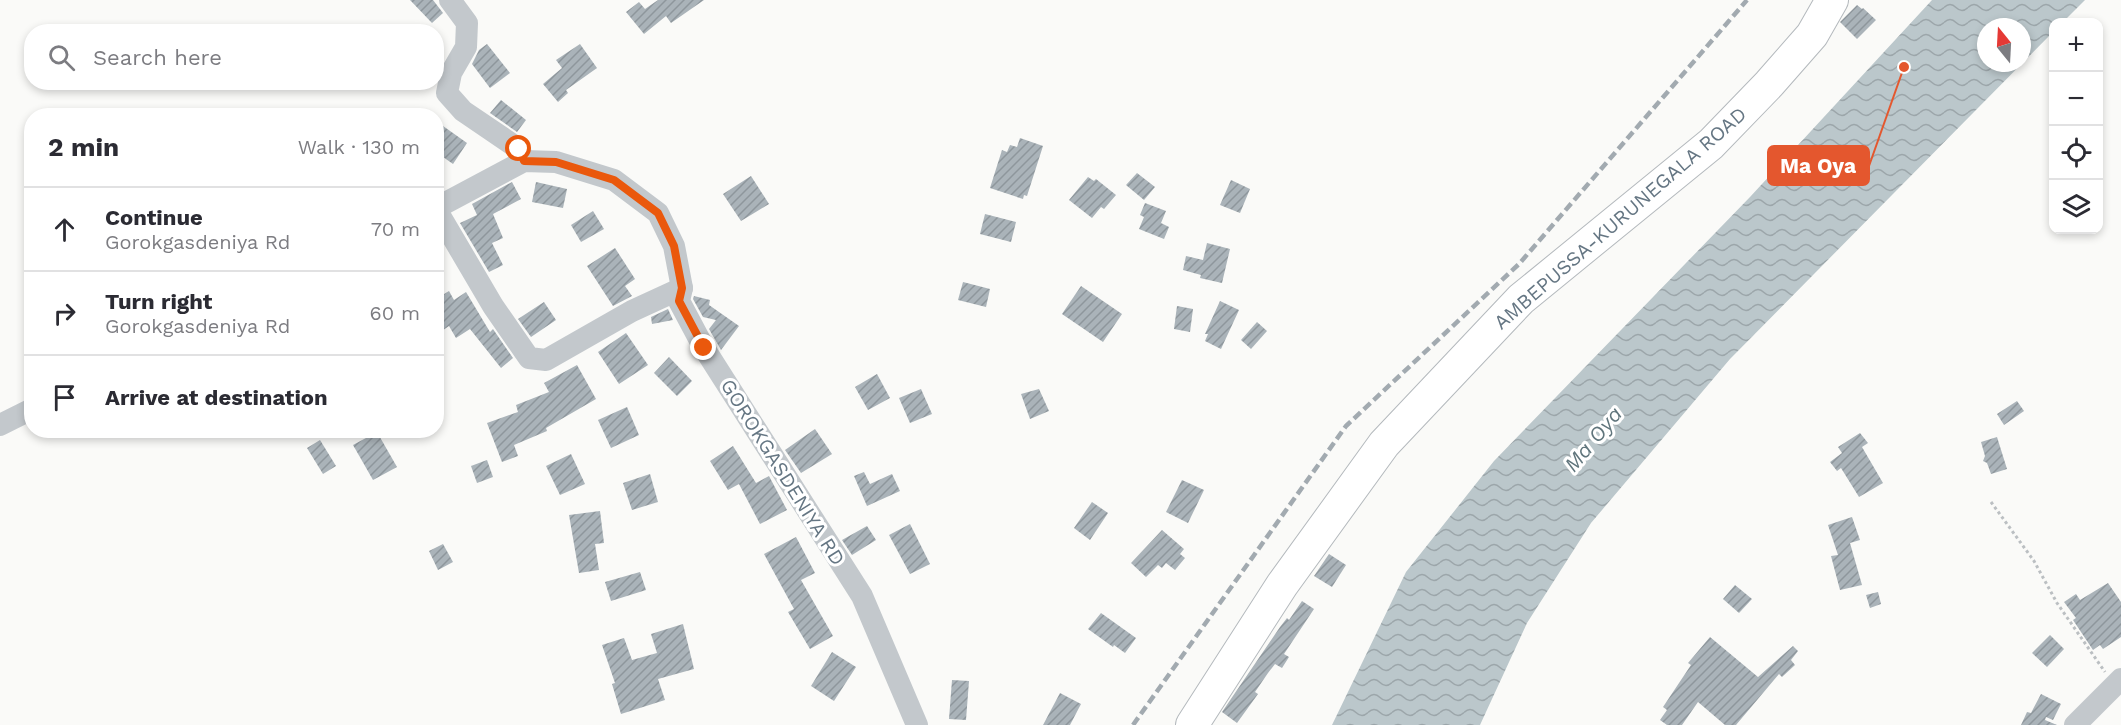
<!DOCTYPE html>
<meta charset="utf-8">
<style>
:root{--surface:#fff;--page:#f2f2f3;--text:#2b2b33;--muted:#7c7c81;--line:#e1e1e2}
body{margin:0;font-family:"Work Sans",sans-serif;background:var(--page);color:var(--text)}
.controls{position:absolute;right:18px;top:18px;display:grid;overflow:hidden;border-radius:12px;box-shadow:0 3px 9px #0003}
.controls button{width:54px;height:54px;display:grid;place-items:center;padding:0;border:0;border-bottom:2px solid var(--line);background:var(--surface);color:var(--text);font:30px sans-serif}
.compass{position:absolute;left:1977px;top:18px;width:54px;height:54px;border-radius:50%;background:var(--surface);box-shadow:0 3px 9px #0003;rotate:342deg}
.stop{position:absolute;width:18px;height:18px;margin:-14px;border:4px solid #ea580c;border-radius:50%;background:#fff}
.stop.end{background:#ea580c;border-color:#fff;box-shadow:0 2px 6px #0008}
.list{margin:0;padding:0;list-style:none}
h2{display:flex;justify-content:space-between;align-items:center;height:78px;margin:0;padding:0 24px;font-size:26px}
h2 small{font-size:20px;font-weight:400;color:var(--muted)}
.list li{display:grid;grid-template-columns:39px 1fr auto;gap:18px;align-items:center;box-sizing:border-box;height:84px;padding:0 24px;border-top:2px solid var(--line)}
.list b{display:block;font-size:22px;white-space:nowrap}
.list p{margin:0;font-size:20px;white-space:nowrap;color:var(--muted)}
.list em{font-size:20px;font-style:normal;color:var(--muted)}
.icon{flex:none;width:33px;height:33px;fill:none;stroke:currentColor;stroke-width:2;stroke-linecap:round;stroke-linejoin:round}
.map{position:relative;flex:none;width:2121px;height:725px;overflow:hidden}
.search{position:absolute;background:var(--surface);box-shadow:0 3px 9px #0003;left:24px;top:24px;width:420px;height:66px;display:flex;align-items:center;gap:15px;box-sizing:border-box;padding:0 21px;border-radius:24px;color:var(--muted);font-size:22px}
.panel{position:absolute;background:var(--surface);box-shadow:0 3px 9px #0003;left:24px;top:108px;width:420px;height:330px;border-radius:24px}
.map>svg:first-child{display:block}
.water{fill:url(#water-waves);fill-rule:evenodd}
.building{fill:url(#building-hatch)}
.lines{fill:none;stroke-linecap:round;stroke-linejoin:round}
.highway-casing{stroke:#b4b9bd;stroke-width:34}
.path{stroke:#bbbfc2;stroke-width:3;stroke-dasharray:3 3;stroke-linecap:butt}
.minor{stroke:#c3c8cc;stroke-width:22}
.highway{stroke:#fff;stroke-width:32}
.rail{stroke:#a2aab0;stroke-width:4.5;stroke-dasharray:9 4.5;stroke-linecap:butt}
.route{stroke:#ea580c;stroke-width:8}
.labels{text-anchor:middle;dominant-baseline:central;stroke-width:6;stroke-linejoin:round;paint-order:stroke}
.street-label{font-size:20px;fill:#657683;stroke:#fff}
.water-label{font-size:21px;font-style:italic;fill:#60757c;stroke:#fff}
.leader{fill:none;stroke:#e4572e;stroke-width:2}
.callout-dot{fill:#e4572e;stroke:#fff;stroke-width:2}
.callout{fill:#e4572e;stroke:#e4572e;stroke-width:2}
.callout-label{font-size:21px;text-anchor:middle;font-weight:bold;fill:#fff}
</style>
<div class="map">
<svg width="2121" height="725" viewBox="0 0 2121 725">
<defs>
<pattern id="water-waves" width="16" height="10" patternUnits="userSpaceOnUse" patternTransform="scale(1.5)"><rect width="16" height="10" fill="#bbc7cb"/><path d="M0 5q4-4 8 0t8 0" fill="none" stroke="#9ca6aa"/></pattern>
<pattern id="building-hatch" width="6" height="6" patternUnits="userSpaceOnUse" patternTransform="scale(1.5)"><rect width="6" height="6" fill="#aab3b9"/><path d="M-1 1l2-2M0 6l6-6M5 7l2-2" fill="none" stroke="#8e969c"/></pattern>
</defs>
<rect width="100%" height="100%" fill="#fafaf8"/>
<path class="water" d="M1932 0H2085L2063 22H2054L2053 32 1730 359 1591 523 1527 623 1480 725H1332L1406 572 1494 461 1750 197ZM1986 27H2022V63H1986Z"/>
<g class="building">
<polygon points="410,0 433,0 443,13 432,23"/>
<polygon points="658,0 704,0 671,23 666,16 644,34 626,12 639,2 645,9"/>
<polygon points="1857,5 1862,9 1863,8 1876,20 1857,39 1840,22"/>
<polygon points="487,44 510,73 490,88 472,64 479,50"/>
<polygon points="580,44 597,68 566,90 568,93 558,102 543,84 562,68 556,60"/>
<polygon points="501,100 526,120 517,132 490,113"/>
<polygon points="436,121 467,143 453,164 436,152"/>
<polygon points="1020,138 1043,146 1027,196 1024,195 1023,199 990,188 1002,150 1007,152 1010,145 1017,147"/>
<polygon points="1137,173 1155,187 1144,200 1126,185"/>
<polygon points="751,176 769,204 741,221 723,194"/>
<polygon points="1088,177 1094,181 1096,179 1116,195 1104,209 1101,207 1092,218 1069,200"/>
<polygon points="1231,180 1250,189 1240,213 1220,205"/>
<polygon points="512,182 521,199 493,214 503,238 492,243 503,265 489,272 460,223 477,215 472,204"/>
<polygon points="536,182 567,189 563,208 532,202"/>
<polygon points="1145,203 1166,211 1161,223 1169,227 1164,239 1139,229 1144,217 1140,215"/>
<polygon points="593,211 604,229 581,242 571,225"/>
<polygon points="985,214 1016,222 1011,242 980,234"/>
<polygon points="1207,243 1230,249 1222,283 1200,278 1201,275 1183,270 1186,256 1203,260"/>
<polygon points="615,248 635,279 625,286 632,296 613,306 587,266"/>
<polygon points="963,282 990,289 986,307 958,300"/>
<polygon points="1081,286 1122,314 1103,342 1062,314"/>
<polygon points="449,291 454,300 466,292 490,332 493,329 513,358 501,368 470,329 456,338 449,326 436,335 436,299"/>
<polygon points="694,296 710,300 709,305 739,326 721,350 709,329 716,320 703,317 693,299"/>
<polygon points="1220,301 1239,310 1221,349 1205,341 1208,334 1205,334"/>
<polygon points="544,302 556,320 531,337 518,319"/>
<polygon points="1177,306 1193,309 1190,332 1174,329"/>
<polygon points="668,309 673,320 652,324 651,317"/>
<polygon points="1257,322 1267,331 1251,349 1241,340"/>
<polygon points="626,333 648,365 619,384 598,352"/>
<polygon points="669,357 692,381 677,396 654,373"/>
<polygon points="577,365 596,399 546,428 547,431 514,445 518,456 502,462 487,423 518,412 516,405 549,392 544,383"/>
<polygon points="877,374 890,398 868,410 855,387"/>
<polygon points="921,389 932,414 910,423 899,398"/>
<polygon points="1039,389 1049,411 1030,419 1021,394"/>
<polygon points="2017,401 2024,411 2004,425 1997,414"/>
<polygon points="627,407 639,435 611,448 598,420"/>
<polygon points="815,429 832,454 801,473 785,450"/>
<polygon points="377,432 397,467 373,480 353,445"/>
<polygon points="1860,433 1868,443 1862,447 1883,483 1859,497 1841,468 1837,471 1830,462 1842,453 1838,447"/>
<polygon points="1997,437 2007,469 1991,474 1987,463 1983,461 1985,456 1981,442"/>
<polygon points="320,440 336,466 323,474 307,448"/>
<polygon points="733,446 756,483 769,476 787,510 760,524 739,484 728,490 710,461"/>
<polygon points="571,454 585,484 560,495 546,466"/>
<polygon points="487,460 493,477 477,483 471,466"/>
<polygon points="864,472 870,484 892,474 900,491 867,506 854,476"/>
<polygon points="650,474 658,502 632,510 623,483"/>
<polygon points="1182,480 1204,490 1188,523 1166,512"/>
<polygon points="1092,502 1108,513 1090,540 1074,528"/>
<polygon points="600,511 604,543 595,544 599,570 579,573 569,515"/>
<polygon points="1852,517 1860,540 1850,543 1862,585 1840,590 1831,556 1838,555 1828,525"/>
<polygon points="910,524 930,564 910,574 889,535"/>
<polygon points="867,526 876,540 852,555 842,540"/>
<polygon points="1162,530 1184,549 1180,554 1185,558 1175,570 1166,563 1162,568 1158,565 1146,577 1131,563"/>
<polygon points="796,537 815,573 801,580 833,636 810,649 788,612 794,609 764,554"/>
<polygon points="443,544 453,562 438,570 429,551"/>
<polygon points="1329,554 1346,565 1332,587 1314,576"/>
<polygon points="640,572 646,590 611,601 605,582"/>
<polygon points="2108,583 2121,602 2121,637 2103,649 2100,645 2093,650 2073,620 2076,618 2064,602 2076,594 2080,600"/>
<polygon points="1735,585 1752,599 1739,613 1723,599"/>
<polygon points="1878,592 1881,604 1870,608 1866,595"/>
<polygon points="1302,601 1314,609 1284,654 1289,657 1282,668 1275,664 1268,673 1255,692 1258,694 1237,723 1222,712 1280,627 1287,618 1289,620"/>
<polygon points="1101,613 1136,638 1125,653 1114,645 1113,647 1088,629"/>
<polygon points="683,624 694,669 658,679 665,700 621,714 612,684 615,683 602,645 624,638 632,660 657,653 651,634"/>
<polygon points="2050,635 2064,649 2047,667 2032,653"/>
<polygon points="1710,637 1758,677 1793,646 1798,651 1791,660 1795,665 1782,677 1779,674 1736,725 1725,725 1698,702 1682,725 1667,725 1660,720 1667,710 1663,707 1691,665 1688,663"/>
<polygon points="832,652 856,667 834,701 811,686"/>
<polygon points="952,680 969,681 966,720 949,719"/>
<polygon points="1060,693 1081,704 1070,725 1043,725"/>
<polygon points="2041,694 2061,704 2053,720 2046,717 2045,720 2057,725 2021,725 2027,712 2031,713"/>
</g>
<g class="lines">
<defs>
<polyline id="highway" points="1192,725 1282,585 1384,444 1521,299 1711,144 1769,84 1812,35 1832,0"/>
</defs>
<use href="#highway" class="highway-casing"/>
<polyline class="path" points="1991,502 2034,561 2057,603 2105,672"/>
<g class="minor">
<polyline points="450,0 467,23 466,47 451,73 447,93 463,111 519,149 524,161"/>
<polyline points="436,208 524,161 556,162 614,180 658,213 674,246 682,288 679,301 704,348 862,596 917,725"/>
<polyline points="436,209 493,306 529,358 546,360 632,311 682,288"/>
<polyline points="0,425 32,409"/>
<polyline points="2075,725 2121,679"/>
</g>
<use href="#highway" class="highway"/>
<polyline class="rail" points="1133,725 1346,426 1519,264 1747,0"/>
</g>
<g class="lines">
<polyline class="route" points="519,149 524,161 556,162 614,180 658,213 674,246 682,288 679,301 704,348"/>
</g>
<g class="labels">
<g class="street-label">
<text transform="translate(1620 218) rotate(-41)">AMBEPUSSA-KURUNEGALA ROAD</text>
<text transform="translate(783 472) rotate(58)">GOROKGASDENIYA RD</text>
</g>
<g class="water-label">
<text transform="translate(1593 439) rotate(-50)">Ma Oya</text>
</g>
</g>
<path class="leader" d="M1904 67L1869 166"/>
<circle class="callout-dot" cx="1904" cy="67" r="6"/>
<rect class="callout" x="1768" y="146" width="101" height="39" rx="6"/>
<g class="callout-label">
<text x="1818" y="173">Ma Oya</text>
</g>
</svg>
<div class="controls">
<button>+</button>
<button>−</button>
<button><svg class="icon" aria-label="locate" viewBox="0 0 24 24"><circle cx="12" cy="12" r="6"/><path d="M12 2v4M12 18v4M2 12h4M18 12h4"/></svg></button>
<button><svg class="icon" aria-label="layers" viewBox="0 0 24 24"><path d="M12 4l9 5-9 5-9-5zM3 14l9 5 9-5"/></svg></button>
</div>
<svg class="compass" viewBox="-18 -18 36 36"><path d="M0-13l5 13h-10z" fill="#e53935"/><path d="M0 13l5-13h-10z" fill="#7c7c81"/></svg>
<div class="stop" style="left:519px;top:149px"></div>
<div class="stop end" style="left:704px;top:348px"></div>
<div class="search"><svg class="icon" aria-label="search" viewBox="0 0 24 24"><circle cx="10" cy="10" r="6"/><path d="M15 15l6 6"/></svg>Search here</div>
<section class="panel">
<h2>2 min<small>Walk · 130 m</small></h2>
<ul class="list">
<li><svg class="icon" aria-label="ahead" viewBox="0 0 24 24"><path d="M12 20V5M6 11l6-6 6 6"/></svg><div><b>Continue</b><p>Gorokgasdeniya Rd</p></div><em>70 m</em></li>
<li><svg class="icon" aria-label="right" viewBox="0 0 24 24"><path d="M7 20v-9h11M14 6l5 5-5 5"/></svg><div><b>Turn right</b><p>Gorokgasdeniya Rd</p></div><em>60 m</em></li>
<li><svg class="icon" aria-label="arrive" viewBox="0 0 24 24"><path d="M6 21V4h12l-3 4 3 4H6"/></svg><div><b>Arrive at destination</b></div></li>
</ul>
</section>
</div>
